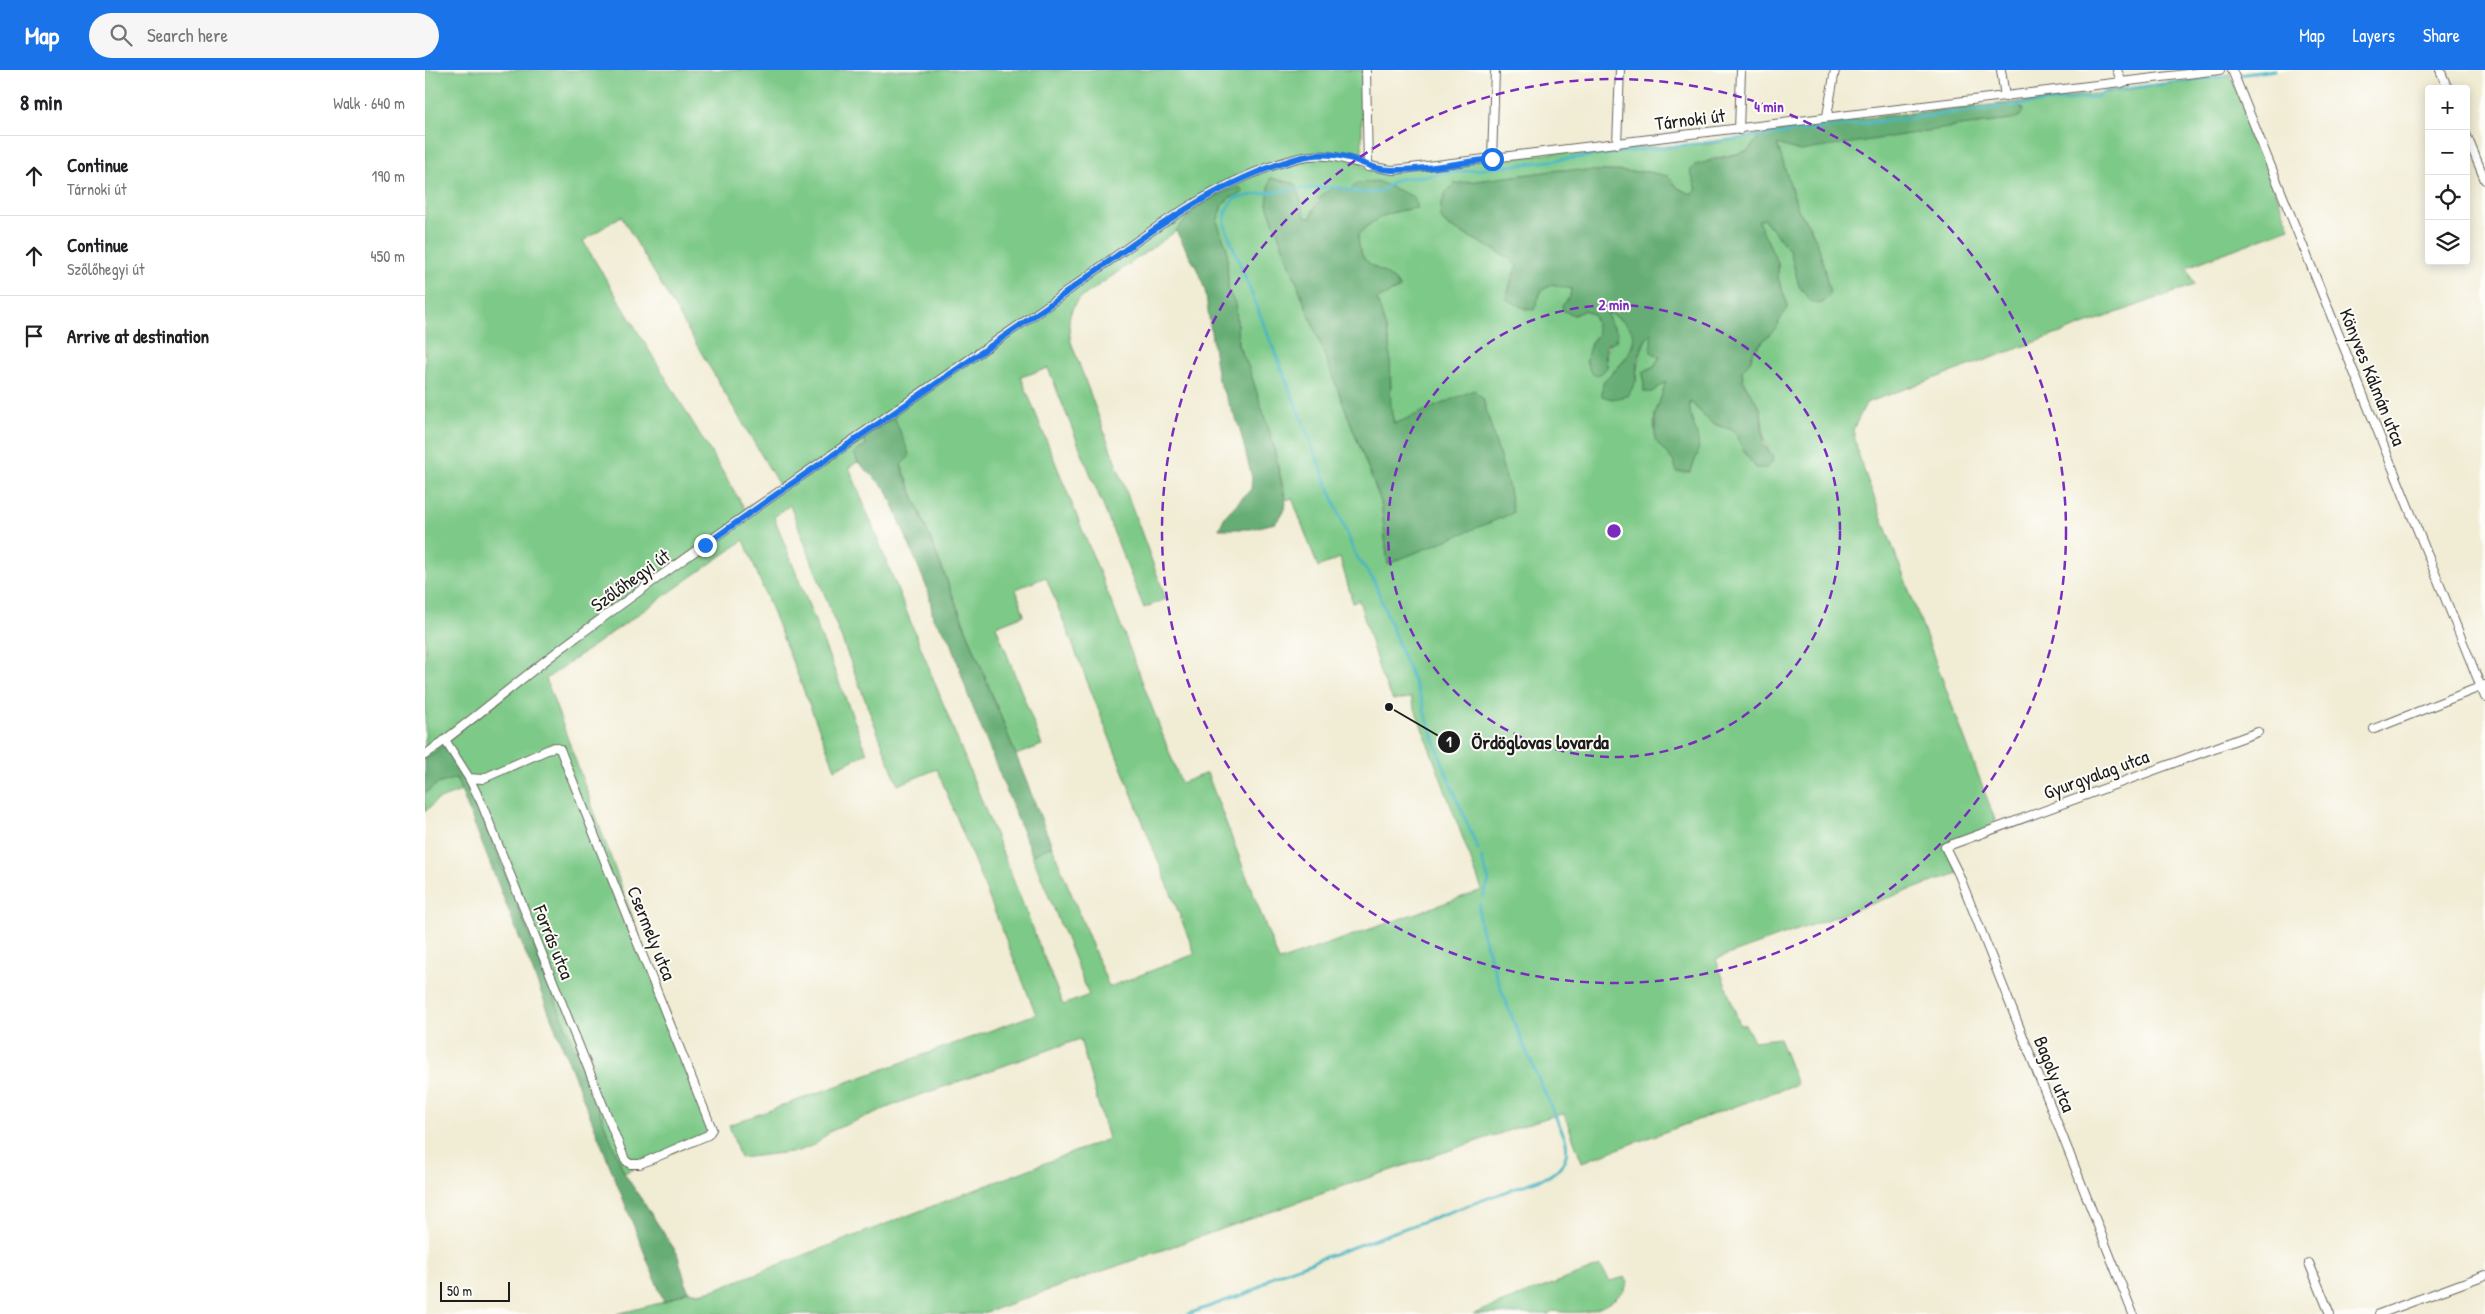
<!DOCTYPE html>
<meta charset="utf-8">
<style>
:root{--surface:#fff;--page:#f6f6f6;--text:#202124;--muted:#757577;--line:#e0e0e0;--accent:#1a73e8}
body{margin:0;font-family:"Patrick Hand",sans-serif;background:var(--page);color:var(--text)}
.controls{position:absolute;right:15px;top:15px;display:grid;overflow:hidden;border-radius:5px;box-shadow:0 2px 12px #0003}
.controls button{width:45px;height:45px;display:grid;place-items:center;padding:0;border:0;border-bottom:1px solid var(--line);background:var(--surface);color:var(--text);font:25px sans-serif}
.scale{position:absolute;left:15px;bottom:12px;width:70px;box-sizing:border-box;padding-left:5px;border:2px solid #1c1c1c;border-top:0;font-size:14px;line-height:18px;white-space:nowrap;color:#1c1c1c;-webkit-text-stroke:4px #fdfcf7;paint-order:stroke}
.stop{position:absolute;width:15px;height:15px;margin:-11px;border:4px solid #1a73e8;border-radius:50%;background:#fff}
.stop.end{background:#1a73e8;border-color:#fff;box-shadow:0 1px 5px #0008}
.list{margin:0;padding:0;list-style:none}
h2{display:flex;justify-content:space-between;align-items:center;height:65px;margin:0;padding:0 20px;font-size:21px}
h2 small{font-size:16px;font-weight:400;color:var(--muted)}
.list li{display:grid;grid-template-columns:32px 1fr auto;gap:15px;align-items:center;box-sizing:border-box;height:80px;padding:0 20px;border-top:1px solid var(--line)}
.list b{display:block;font-size:19px;white-space:nowrap}
.list p{margin:0;font-size:16px;white-space:nowrap;color:var(--muted)}
.list em{font-size:16px;font-style:normal;color:var(--muted)}
.icon{flex:none;width:28px;height:28px;fill:none;stroke:currentColor;stroke-width:2;stroke-linecap:round;stroke-linejoin:round}
.map{position:relative;flex:none;width:2060px;height:1244px;overflow:hidden}
header{display:flex;align-items:center;gap:30px;box-sizing:border-box;height:70px;padding:0 25px;background:var(--accent);color:#fff}
header strong{font-size:24px}
nav{display:flex;gap:28px;margin-inline-start:auto;font-size:18px}
.search{width:350px;height:45px;background:var(--page);display:flex;align-items:center;gap:12px;box-sizing:border-box;padding:0 18px;border-radius:28px;color:var(--muted);font-size:19px}
main{display:flex}
aside{flex:1;background:var(--surface)}
.map>svg:first-child{display:block}
.green{fill:#7dc987;stroke:#4c7252;fill-rule:evenodd}
.forest{fill:#66ad74;stroke:#416448}
.lines{fill:none;stroke-linecap:round;stroke-linejoin:round}
.stream{stroke:#48b6c2;stroke-width:3}
.minor-casing{stroke:#67655c;stroke-width:10}
.minor{stroke:#fff;stroke-width:8}
.route{stroke:#1a73e8;stroke-width:6}
.ring{fill:none;stroke:#7b2cbf;stroke-width:2.5;stroke-dasharray:9 6}
.labels{text-anchor:middle;dominant-baseline:central;stroke-width:4;stroke-linejoin:round;paint-order:stroke}
.street-label{font-size:19px;fill:#1c1c1c;stroke:#fdfcf7}
.centre{fill:#7b2cbf;stroke:#fdfcf7;stroke-width:2.5}
.ring-label{font-size:15px;text-anchor:middle;font-weight:bold;fill:#7b2cbf;stroke:#fdfcf7;stroke-width:4;stroke-linejoin:round;paint-order:stroke}
.leader{fill:none;stroke:#1c1c1c;stroke-width:2}
.callout-dot{fill:#1c1c1c;stroke:#fdfcf7;stroke-width:2}
.mark-label{font-size:15px;text-anchor:middle;font-weight:bold;fill:#fff}
.callout-label{font-size:20px;text-anchor:middle;font-weight:bold;fill:#1c1c1c;stroke:#fdfcf7;stroke-width:4;stroke-linejoin:round;paint-order:stroke}
</style>
<header>
<strong>Map</strong>
<div class="search"><svg class="icon" aria-label="search" viewBox="0 0 24 24"><circle cx="10" cy="10" r="6"/><path d="M15 15l6 6"/></svg>Search here</div>
<nav><a>Map</a><a>Layers</a><a>Share</a></nav>
</header>
<main>
<aside>
<h2>8 min<small>Walk · 640 m</small></h2>
<ul class="list">
<li><svg class="icon" aria-label="ahead" viewBox="0 0 24 24"><path d="M12 20V5M6 11l6-6 6 6"/></svg><div><b>Continue</b><p>Tárnoki út</p></div><em>190 m</em></li>
<li><svg class="icon" aria-label="ahead" viewBox="0 0 24 24"><path d="M12 20V5M6 11l6-6 6 6"/></svg><div><b>Continue</b><p>Szőlőhegyi út</p></div><em>450 m</em></li>
<li><svg class="icon" aria-label="arrive" viewBox="0 0 24 24"><path d="M6 21V4h12l-3 4 3 4H6"/></svg><div><b>Arrive at destination</b></div></li>
</ul>
</aside>
<div class="map">
<svg width="2060" height="1244" viewBox="0 0 2060 1244">
<rect width="100%" height="100%" fill="#fdfcf7"/>
<filter id="ink" filterUnits="userSpaceOnUse"><feTurbulence type="fractalNoise" baseFrequency=".02" numOctaves="2"/><feDisplacementMap in="SourceGraphic" scale="10" xChannelSelector="R" yChannelSelector="G"/><feConvolveMatrix kernelMatrix="1 2 1 2 8 2 1 2 1" color-interpolation-filters="sRGB"/></filter>
<filter id="wash" filterUnits="userSpaceOnUse"><feTurbulence type="fractalNoise" baseFrequency=".0096" numOctaves="4" result="noise"/><feDisplacementMap in="SourceGraphic" scale="20" xChannelSelector="R" yChannelSelector="G"/><feGaussianBlur stdDeviation="1.12" result="paint"/><feColorMatrix in="noise" values="0 0 0 0 0 0 0 0 0 0 0 0 0 0 0 0 0 1.4 0 .05"/><feComposite in="paint" operator="in"/></filter>
<g filter="url(#wash)">
<rect width="100%" height="100%" fill="#f1ecd4"/>
<g class="green">
<path d="M0 0H937V96L961 100 1166 79 1286 74 1344 62 1333 68 1324 81 1287 89 1265 101 1272 119 1266 124 1253 118 1243 106 1223 102 1135 100 1029 114 1020 154 1083 187 1092 196 1087 206 1081 229 1114 228 1116 221 1127 214 1146 219 1145 227 1137 236 1149 245 1160 240 1169 245 1173 264 1166 272 1161 293 1182 297C1180 281 1182 275 1193 263L1185 253 1182 242C1188 245 1195 247 1200 251 1223 269 1193 298 1179 311H1211C1212 292 1215 278 1226 262L1235 287 1229 296 1218 302 1241 311C1239 323 1233 334 1230 345 1225 373 1245 389 1266 401L1273 382 1264 341 1265 331 1286 353 1310 361 1315 372 1347 386C1333 365 1341 351 1334 336 1326 322 1319 318 1317 300L1325 292 1329 280 1337 273 1363 236 1353 208V193L1333 151 1339 149 1365 181 1374 216 1387 233H1397V199L1394 177 1385 157 1374 142 1352 74 1586 50 1598 41 1594 32 1696 21 1805 4 1865 158 1762 197 1769 215 1441 333 1428 360 1434 387 1572 755 1524 777 1533 803 1291 889 1315 955 1320 954 1329 971 1354 968 1372 1014 1157 1092 1139 1044 1124 1047 916 1117 556 1244H192L239 1232 263 1221 274 1223 288 1220 683 1069 655 969 481 1030 406 1061 391 1074 374 1081 315 1088 304 1055 611 944 512 699 473 715 365 435 349 447 442 683 410 699 319 470 121 609 287 1066 199 1103 44 714 0 689ZM846 108 871 114 880 147 886 148 891 130 915 117 992 138C965 142 952 145 933 165 934 204 958 192 975 218L951 229 964 273 966 317 964 336 970 354 1049 321 1058 329 1084 419 963 494 956 432 842 135ZM815 117 797 135 792 152 802 179 803 221 811 235 813 275 824 298 847 370 861 430 867 428 893 497 915 488 928 533 934 530 956 606 968 630 986 628 1057 820 854 891 782 703 756 713 696 556 596 307 623 298 719 538 741 529 646 272C643 256 642 244 653 230L751 161 766 142ZM196 146 354 415 320 439 158 171ZM441 375 485 386 476 394 591 685 617 675 571 556 599 545 591 519 621 507 770 884 684 917 627 776 607 785 664 925 638 935 424 397 433 392 429 383Z"/>
<polygon points="31,708 36,721 12,730 0,742 0,723 12,714"/>
<path d="M1175 1196 1185 1211 1200 1207 1203 1211C1201 1219 1198 1222 1192 1227 1171 1244 1155 1244 1127 1241L1124 1244H1048Z"/>
</g>
<g class="forest">
<path d="M1594 32 1598 41 1595 46 1586 50 1536 56 1375 81 1352 74 1374 142 1385 157 1394 177 1405 224 1397 233H1387L1374 216 1365 181 1339 149 1333 151 1353 193V208L1363 236 1350 259 1329 280 1325 292 1317 300 1318 312 1335 338 1339 375 1347 386 1348 392 1341 398H1331L1321 385 1310 361 1286 353 1265 331C1262 349 1277 365 1273 383 1271 389 1267 395 1266 402H1252L1248 391 1230 370V345L1241 312 1227 322H1219L1218 302 1229 296 1235 287 1226 282V263L1219 272 1212 290 1211 311 1203 326 1187 329 1177 326C1177 321 1177 314 1180 310 1183 306 1188 303 1192 299 1216 272 1215 258 1182 242L1185 253 1193 263 1191 271 1182 274 1180 283 1182 297 1177 303 1170 306C1156 295 1163 276 1173 264L1169 245 1160 240 1149 245 1139 241 1137 236 1145 227 1146 219 1127 214 1116 221 1109 240 1101 239 1081 229 1092 196 1083 187 1020 154 1015 146 1016 135 1021 122 1029 114 1135 100 1223 102 1243 106 1253 118 1266 124 1272 119 1265 101 1270 95 1323 81 1333 68 1344 62 1371 56 1405 51Z"/>
<path d="M845 108 871 114 880 147 886 148C894 127 899 113 926 120L932 113 952 111 989 127 992 138C967 141 950 146 933 165 934 204 959 193 975 218L952 229C956 243 962 259 964 274 968 301 962 328 969 354L1049 320 1058 329 1084 419 1088 443 963 494 956 432 842 135Z"/>
<path d="M815 117 818 123 806 127 797 135 792 152 802 179 803 221 811 235 813 275 824 298 847 370 861 434 856 446 850 453 826 459H794L800 446 826 419 827 408 814 356 793 310 780 220 773 201 751 161C771 135 784 127 815 117Z"/>
<polygon points="469,346 485,386 476,395 627,776 607,785 543,625 526,571 508,548 504,523 462,420 433,392 429,383 441,375 438,367"/>
<polygon points="19,675 44,714 199,1103 252,1183 263,1221 239,1232 31,708 12,714 0,723 0,689"/>
</g>
<g class="lines">
<g class="stream">
<polyline points="1813,5 1850,0"/>
<polyline points="1582,36 1672,27 1681,21 1802,6"/>
<path d="M1053 779 1023 708 999 641 998 633 976 581 949 511 930 484 801 159C799 146 800 137 811 128 842 122 873 118 905 117 922 117 937 127 955 121 963 119 964 111 974 109L1578 37"/>
<polyline points="1056,787 1064,811 1058,827"/>
<path d="M763 1244 828 1221 848 1206 1124 1106C1139 1096 1145 1086 1140 1068 1114 1009 1086 951 1066 890 1061 872 1051 853 1055 834"/>
</g>
</g>
</g>
<g filter="url(#ink)">
<g class="lines">
<defs>
<g id="minor">
<polyline points="941,0 943,97"/>
<polyline points="1576,0 1580,27"/>
<polyline points="1692,0 1697,13"/>
<polyline points="1807,0 2060,627"/>
<polyline points="2015,0 2023,19"/>
<polyline points="1402,46 1410,0"/>
<polyline points="1314,60 1316,0"/>
<polyline points="2041,64 2060,110"/>
<polyline points="1192,74 1195,0"/>
<polyline points="1067,89 1070,0"/>
<polyline points="1949,659 2060,615"/>
<polyline points="20,670 44,708 56,732 200,1090 205,1094 215,1094 283,1065 287,1059 135,679 129,677 57,709 44,708"/>
<path d="M0 685C48 650 94 610 142 574 295 461 452 353 609 245 689 190 776 113 873 88 910 79 933 97 969 100L1795 0"/>
<polyline points="1884,1193 1905,1244"/>
<polyline points="1708,1244 1534,805 1520,777 1833,662"/>
<polyline points="1954,1244 2060,1205"/>
</g>
</defs>
<use href="#minor" class="minor-casing"/>
<use href="#minor" class="minor"/>
</g>
</g>
<g class="lines" filter="url(#ink)">
<path class="route" d="M280 475C391 395 505 319 617 240 696 184 775 117 870 89 887 84 907 83 924 88 939 93 950 100 967 100 995 101 1037 92 1067 89"/>
</g>
<g class="ring">
<circle cx="1189" cy="461" r="226"/>
<circle cx="1189" cy="461" r="452"/>
</g>
<g class="labels">
<g class="street-label">
<text transform="translate(1265 49) rotate(-7)">Tárnoki út</text>
<text transform="translate(1948 307) rotate(68)">Könyves Kálmán utca</text>
<text transform="translate(205 510) rotate(-36)">Szőlőhegyi út</text>
<text transform="translate(1671 704) rotate(-20)">Gyurgyalag utca</text>
<text transform="translate(227 863) rotate(68)">Csermely utca</text>
<text transform="translate(129 872) rotate(68)">Forrás utca</text>
<text transform="translate(1630 1004) rotate(68)">Bagoly utca</text>
</g>
</g>
<circle cx="1189" cy="461" r="8" class="centre"/>
<g class="ring-label">
<text x="1344" y="42">4 min</text>
<text x="1189" y="240">2 min</text>
</g>
<path class="leader" d="M964 637L1024 672"/>
<g class="callout-dot">
<circle cx="964" cy="637" r="5"/>
<circle cx="1024" cy="672" r="12"/>
</g>
<g class="mark-label">
<text x="1024" y="677">1</text>
</g>
<g class="callout-label">
<text x="1115" y="679">Ördöglovas lovarda</text>
</g>
</svg>
<div class="controls">
<button>+</button>
<button>−</button>
<button><svg class="icon" aria-label="locate" viewBox="0 0 24 24"><circle cx="12" cy="12" r="6"/><path d="M12 2v4M12 18v4M2 12h4M18 12h4"/></svg></button>
<button><svg class="icon" aria-label="layers" viewBox="0 0 24 24"><path d="M12 4l9 5-9 5-9-5zM3 14l9 5 9-5"/></svg></button>
</div>
<div class="scale">50 m</div>
<div class="stop" style="left:1067px;top:89px"></div>
<div class="stop end" style="left:280px;top:475px"></div>
</div>
</main>
